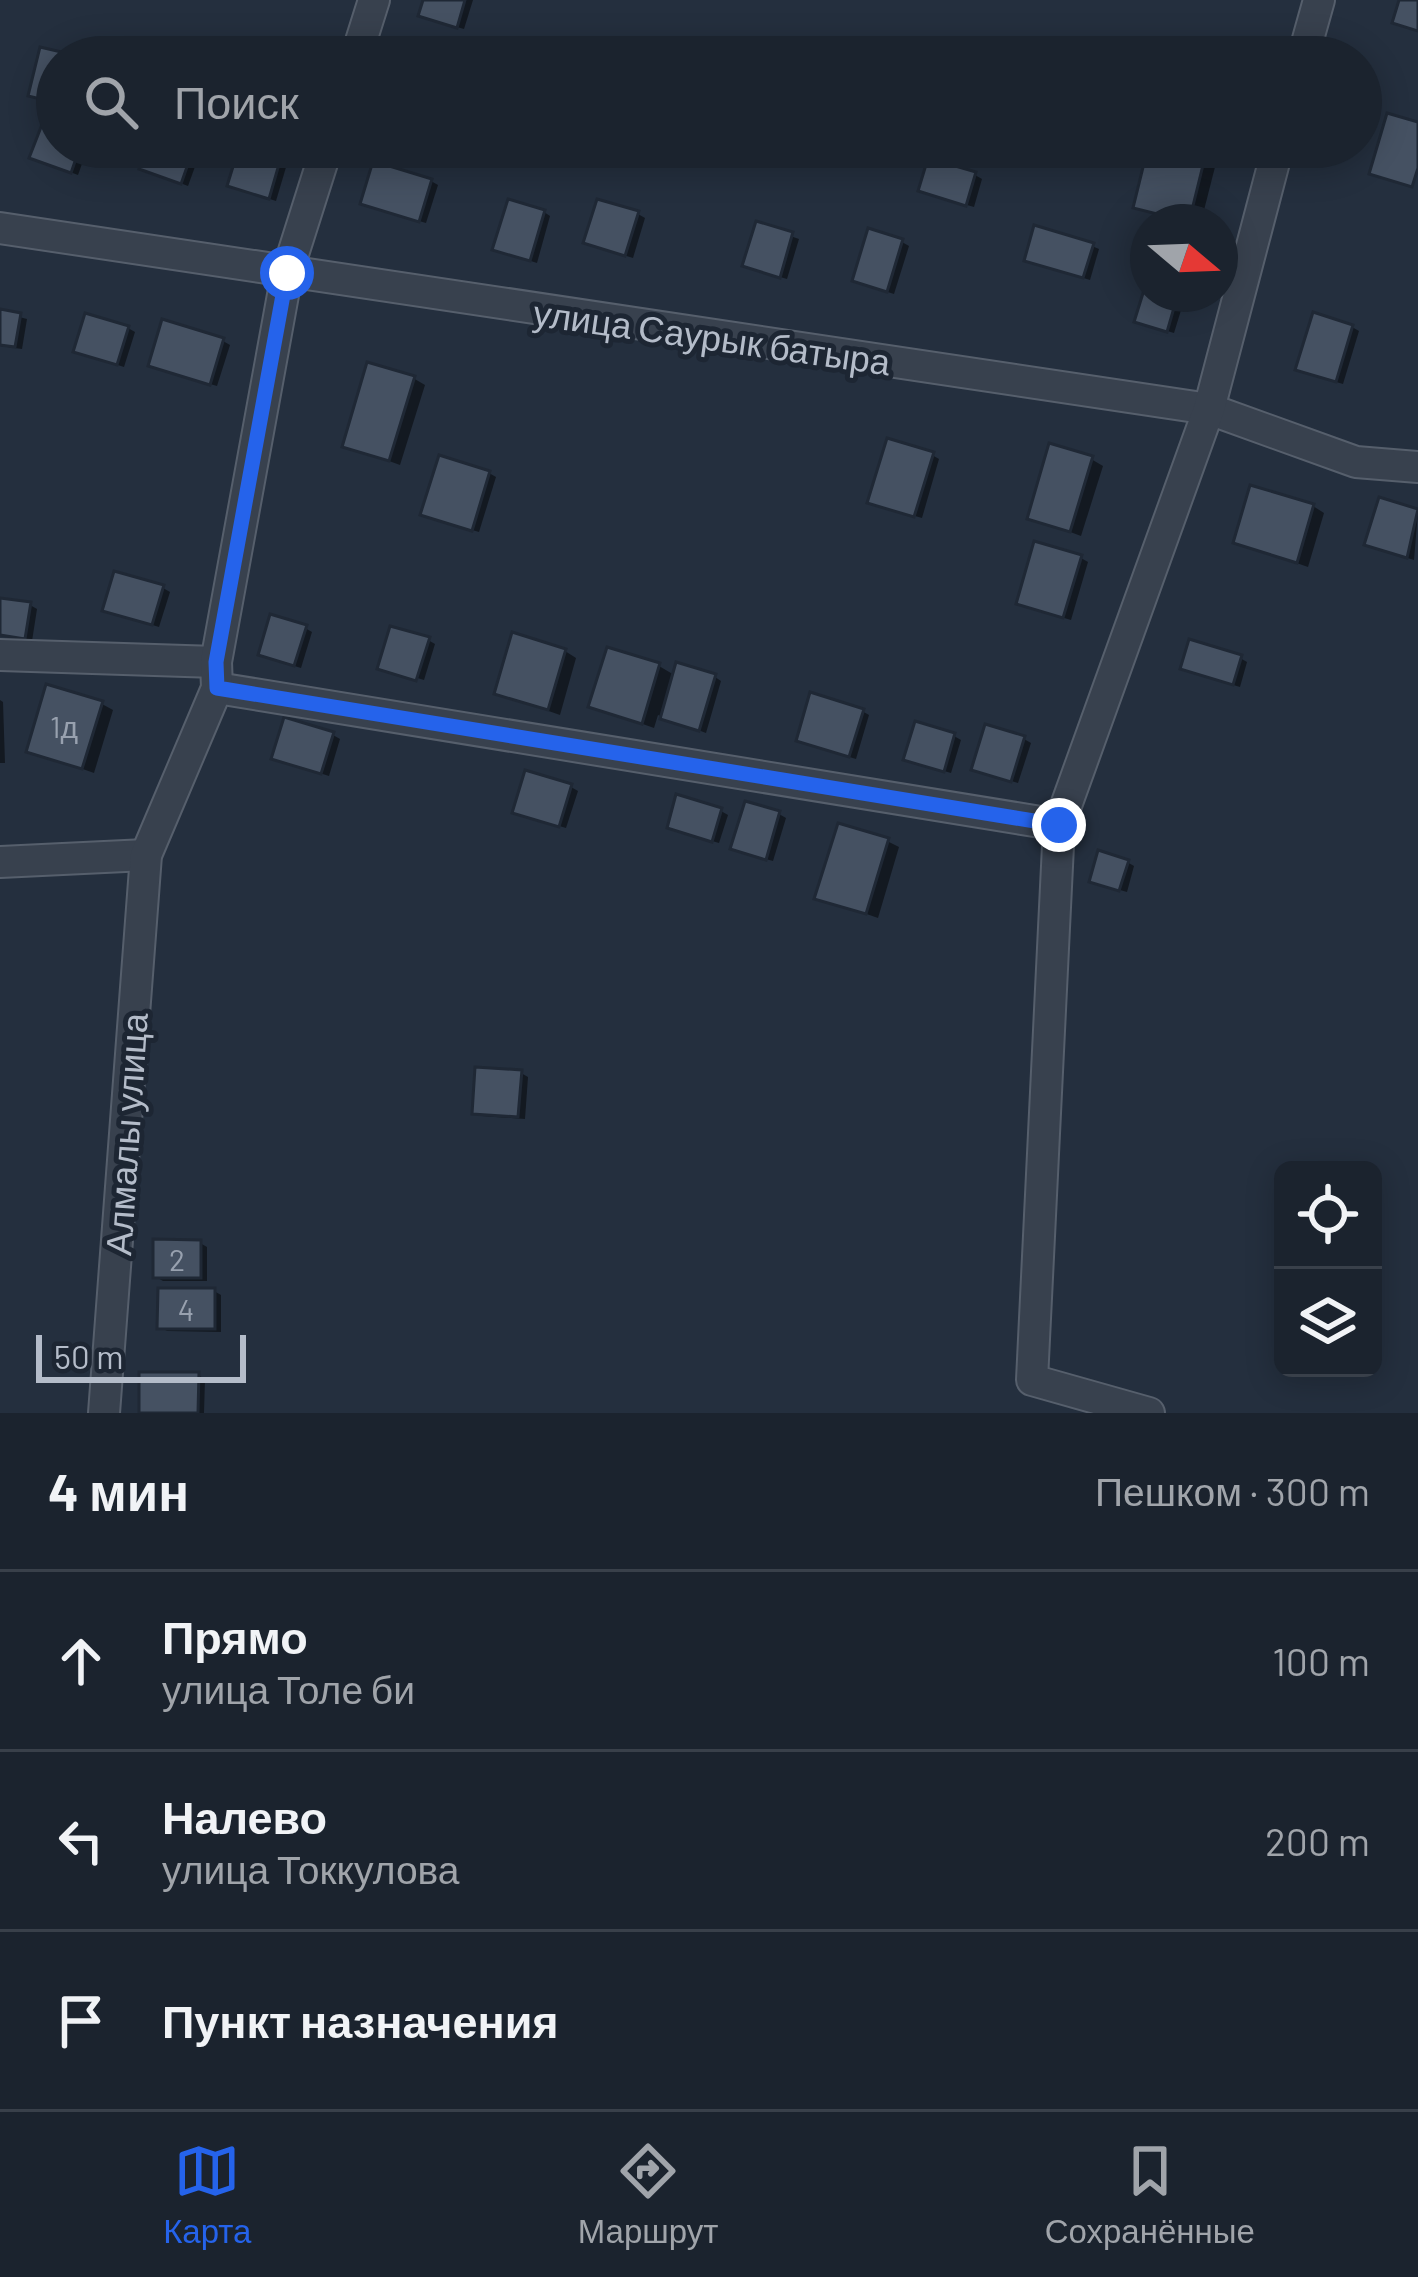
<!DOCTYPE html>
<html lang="ru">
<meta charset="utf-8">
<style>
:root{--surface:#1b232e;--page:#282f3a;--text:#f1f3f6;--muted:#a0a4aa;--line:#39404a;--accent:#2563eb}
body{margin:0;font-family:Barlow,sans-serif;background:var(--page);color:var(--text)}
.controls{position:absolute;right:36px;bottom:36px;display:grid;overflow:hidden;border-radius:18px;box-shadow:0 6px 30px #0003}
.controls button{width:108px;height:108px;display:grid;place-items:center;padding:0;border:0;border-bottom:3px solid var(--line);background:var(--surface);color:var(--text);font:60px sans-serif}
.compass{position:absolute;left:1130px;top:204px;width:108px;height:108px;border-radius:50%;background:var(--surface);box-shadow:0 6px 30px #0003;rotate:109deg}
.scale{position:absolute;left:36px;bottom:30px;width:210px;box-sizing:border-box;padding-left:12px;border:6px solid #b4bcc9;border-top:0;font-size:33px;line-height:42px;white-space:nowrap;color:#b4bcc9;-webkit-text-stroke:9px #1d2633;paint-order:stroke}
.stop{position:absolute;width:36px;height:36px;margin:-27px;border:9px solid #2563eb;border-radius:50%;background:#fff}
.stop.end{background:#2563eb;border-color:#fff;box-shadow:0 3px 12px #0008}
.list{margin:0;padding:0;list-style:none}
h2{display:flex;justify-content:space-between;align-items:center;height:156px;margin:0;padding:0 48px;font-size:51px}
h2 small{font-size:39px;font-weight:400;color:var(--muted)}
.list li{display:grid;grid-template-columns:78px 1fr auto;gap:36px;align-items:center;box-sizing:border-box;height:180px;padding:0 48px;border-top:3px solid var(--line)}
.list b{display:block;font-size:45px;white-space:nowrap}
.list p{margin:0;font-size:39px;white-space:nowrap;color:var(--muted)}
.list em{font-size:39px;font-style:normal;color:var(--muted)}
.icon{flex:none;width:66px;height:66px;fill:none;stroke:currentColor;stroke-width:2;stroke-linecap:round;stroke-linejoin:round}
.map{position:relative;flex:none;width:1418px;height:1413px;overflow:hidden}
.search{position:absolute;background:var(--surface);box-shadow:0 6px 30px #0003;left:36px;right:36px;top:36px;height:132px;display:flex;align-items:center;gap:30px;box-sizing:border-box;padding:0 42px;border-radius:66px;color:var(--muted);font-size:45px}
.sheet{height:696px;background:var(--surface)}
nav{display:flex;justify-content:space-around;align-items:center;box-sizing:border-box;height:168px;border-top:3px solid var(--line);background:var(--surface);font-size:33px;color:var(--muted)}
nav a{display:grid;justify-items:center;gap:6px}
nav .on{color:var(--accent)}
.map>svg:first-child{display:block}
.shadow{fill:#0007}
.building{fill:#455162;stroke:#1f2835;stroke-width:3}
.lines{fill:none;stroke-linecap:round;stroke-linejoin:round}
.minor-casing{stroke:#565f6c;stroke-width:34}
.minor{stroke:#38414e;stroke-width:30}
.route{stroke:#2563eb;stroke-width:15}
.labels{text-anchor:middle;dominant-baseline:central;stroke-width:10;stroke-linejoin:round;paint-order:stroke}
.number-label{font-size:30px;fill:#98a1af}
.street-label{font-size:36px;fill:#b4bcc9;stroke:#1d2633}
</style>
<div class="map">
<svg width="1418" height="1413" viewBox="0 0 1418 1413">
<rect width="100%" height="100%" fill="#242f3e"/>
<g class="shadow">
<polygon points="426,0 473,0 464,29 429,19"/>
<polygon points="57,116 57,147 88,147 78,175 40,161"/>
<polygon points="150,147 201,150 188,186 149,171"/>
<polygon points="242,147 292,147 276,201 238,189"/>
<polygon points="1151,147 1204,160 1215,167 1201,222 1177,222 1136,207"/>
<polygon points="975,175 982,179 974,207 928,194"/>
<polygon points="431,181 438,185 426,223 370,207"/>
<polygon points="544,212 550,216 537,263 503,252"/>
<polygon points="638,214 645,218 633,258 594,246"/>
<polygon points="758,225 799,239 787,279 753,269"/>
<polygon points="902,242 909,246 894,294 862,284"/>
<polygon points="1092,246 1099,249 1090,280 1034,263"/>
<polygon points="1148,285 1148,294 1186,294 1174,333 1144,324"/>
<polygon points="0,312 27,319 22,349 0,346"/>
<polygon points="1352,327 1359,331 1343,384 1306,373"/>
<polygon points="128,328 135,332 124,367 83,354"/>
<polygon points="223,341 230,345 217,386 158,369"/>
<polygon points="413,378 425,385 400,465 345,445"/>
<polygon points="932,455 939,459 922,518 877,505"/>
<polygon points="1091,459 1103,466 1081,536 1030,517"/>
<polygon points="489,473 496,477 479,532 431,518"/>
<polygon points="1381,501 1418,512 1414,560 1375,548"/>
<polygon points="1313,506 1324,513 1308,567 1236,542"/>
<polygon points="1081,558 1088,562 1071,620 1026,607"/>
<polygon points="163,588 170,592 159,627 113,613"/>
<polygon points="30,605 37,609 32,641 0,635"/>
<polygon points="305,628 312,632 301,668 268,658"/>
<polygon points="428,640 435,644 424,680 384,668"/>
<polygon points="565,651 576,658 560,715 497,693"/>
<polygon points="1240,658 1247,662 1240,687 1190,672"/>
<polygon points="659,666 676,676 715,677 721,681 706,733 658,715 654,728 592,706"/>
<polygon points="0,700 3,702 5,763 0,763"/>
<polygon points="102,704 113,710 94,773 29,750"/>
<polygon points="862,711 869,715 856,759 806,744"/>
<polygon points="333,735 340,739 329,776 281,761"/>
<polygon points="954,736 961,740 951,773 913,762"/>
<polygon points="1024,739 1031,743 1018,783 981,772"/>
<polygon points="571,787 578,791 566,828 522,815"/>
<polygon points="721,811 728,815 719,843 677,831"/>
<polygon points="779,814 786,818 773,861 741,852"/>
<polygon points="887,841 899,847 878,918 818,897"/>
<polygon points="1127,862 1134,866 1127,892 1099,884"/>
<polygon points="521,1073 528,1077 525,1119 482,1116 475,1112"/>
<polygon points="200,1243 207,1247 207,1281 163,1281 156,1277"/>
<polygon points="214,1291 221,1295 221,1332 167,1331 160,1327"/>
<polygon points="198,1375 205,1379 204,1413 144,1413"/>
</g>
<g class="building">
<polygon points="423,0 465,0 457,28 418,16"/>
<polygon points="1399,0 1418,0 1418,31 1392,23"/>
<polygon points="40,47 70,54 57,57 57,103 28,96"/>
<polygon points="48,109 57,113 57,147 80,147 71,173 29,158"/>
<polygon points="1387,113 1418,122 1418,168 1412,187 1369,174"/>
<polygon points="147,147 194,147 181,184 139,169"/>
<polygon points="239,147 284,147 269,199 227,186"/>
<polygon points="1148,147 1205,157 1189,222 1133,208"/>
<polygon points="928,158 976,172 966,206 918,191"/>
<polygon points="373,161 432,179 419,222 360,204"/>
<polygon points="508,199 545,210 530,261 492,250"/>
<polygon points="597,199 639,211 625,256 583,243"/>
<polygon points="756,221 793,232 780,278 742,266"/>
<polygon points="1034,225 1094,243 1083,278 1024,261"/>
<polygon points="868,228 903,239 887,292 852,281"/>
<polygon points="1148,277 1148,294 1178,294 1167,332 1134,322"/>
<polygon points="0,309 21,313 15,347 0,345"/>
<polygon points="1313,312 1353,325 1336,382 1295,370"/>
<polygon points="85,313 129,326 117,365 73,352"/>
<polygon points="162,319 224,338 210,385 148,366"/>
<polygon points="367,362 415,376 389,461 342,447"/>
<polygon points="887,438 934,452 914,517 867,503"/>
<polygon points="1049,443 1093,456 1070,532 1027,519"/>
<polygon points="439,455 490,471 472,531 420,515"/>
<polygon points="1250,485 1314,504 1297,563 1233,543"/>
<polygon points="1379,497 1418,509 1407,558 1364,545"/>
<polygon points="1034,541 1082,555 1063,618 1016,604"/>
<polygon points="114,571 164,585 152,625 102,611"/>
<polygon points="0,598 31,602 25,639 0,635"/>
<polygon points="270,614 307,625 294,666 258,655"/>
<polygon points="390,626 430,637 416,681 377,669"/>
<polygon points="512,632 566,649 548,710 494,694"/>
<polygon points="1189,639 1242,655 1233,685 1180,669"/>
<polygon points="607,647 660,663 642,724 588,707"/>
<polygon points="676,662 716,674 699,731 660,719"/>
<polygon points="46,684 103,701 82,769 26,752"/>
<polygon points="810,692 864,709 849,757 796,741"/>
<polygon points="284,717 334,732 321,774 271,759"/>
<polygon points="915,721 955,733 944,772 903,760"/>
<polygon points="985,724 1025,736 1011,782 971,770"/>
<polygon points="525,770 572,784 559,827 512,813"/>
<polygon points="676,794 722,808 712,842 667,828"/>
<polygon points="745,801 780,811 766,860 730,849"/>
<polygon points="838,823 889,838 866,914 814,899"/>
<polygon points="1098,850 1129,860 1119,891 1089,882"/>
<polygon points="475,1067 522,1070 518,1117 472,1114"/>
<polygon points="153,1239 201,1240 201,1278 153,1278"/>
<polygon points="158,1288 215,1288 215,1329 157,1329"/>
<polygon points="139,1372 199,1372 198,1413 139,1413"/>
</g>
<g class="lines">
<defs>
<g id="minor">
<polyline points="356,57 374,0"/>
<polyline points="1303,57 1319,0"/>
<polyline points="0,228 1209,409 1356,462 1418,467"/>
<polyline points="0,655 216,662"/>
<polyline points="217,688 1059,825"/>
<polyline points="0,862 146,855"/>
<polyline points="104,1413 146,855 217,688 216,662 287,273 327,147"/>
<polyline points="1149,1413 1032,1380 1059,825 1209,409 1278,147"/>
</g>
</defs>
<use href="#minor" class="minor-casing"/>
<use href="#minor" class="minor"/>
</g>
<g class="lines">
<polyline class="route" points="287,273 216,662 217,688 1059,825"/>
</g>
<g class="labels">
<g class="number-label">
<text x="64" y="726">1д</text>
<text x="177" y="1259">2</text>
<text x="186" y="1309">4</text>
</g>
<g class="street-label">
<text transform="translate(712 336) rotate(8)">улица Саурык батыра</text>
<text transform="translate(125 1134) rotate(-86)">Алмалы улица</text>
</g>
</g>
</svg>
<div class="controls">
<button><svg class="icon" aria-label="locate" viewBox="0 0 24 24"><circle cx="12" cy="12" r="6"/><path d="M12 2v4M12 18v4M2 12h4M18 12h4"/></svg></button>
<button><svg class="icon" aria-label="layers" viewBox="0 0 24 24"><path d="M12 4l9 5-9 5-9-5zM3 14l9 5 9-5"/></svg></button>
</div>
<svg class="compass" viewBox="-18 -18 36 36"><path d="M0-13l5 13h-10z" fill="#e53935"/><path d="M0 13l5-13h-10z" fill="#a0a4aa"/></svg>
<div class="scale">50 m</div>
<div class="stop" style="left:287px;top:273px"></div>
<div class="stop end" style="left:1059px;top:825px"></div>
<div class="search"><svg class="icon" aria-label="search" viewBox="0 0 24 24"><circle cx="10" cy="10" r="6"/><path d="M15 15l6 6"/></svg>Поиск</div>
</div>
<section class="sheet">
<h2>4 мин<small>Пешком · 300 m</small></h2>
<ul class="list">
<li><svg class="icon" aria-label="ahead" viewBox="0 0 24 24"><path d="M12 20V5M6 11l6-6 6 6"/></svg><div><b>Прямо</b><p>улица Толе би</p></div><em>100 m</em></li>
<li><svg class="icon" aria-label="left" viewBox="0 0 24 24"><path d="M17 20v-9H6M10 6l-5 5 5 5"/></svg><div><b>Налево</b><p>улица Токкулова</p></div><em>200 m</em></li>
<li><svg class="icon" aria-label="arrive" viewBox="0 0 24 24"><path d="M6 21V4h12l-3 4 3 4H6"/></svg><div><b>Пункт назначения</b></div></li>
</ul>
</section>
<nav>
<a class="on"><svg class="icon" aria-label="map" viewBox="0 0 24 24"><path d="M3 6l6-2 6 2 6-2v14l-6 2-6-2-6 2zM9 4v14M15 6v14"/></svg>Карта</a>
<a><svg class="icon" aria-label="directions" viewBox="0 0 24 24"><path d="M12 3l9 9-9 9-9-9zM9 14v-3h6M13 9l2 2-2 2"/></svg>Маршрут</a>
<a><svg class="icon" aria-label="saved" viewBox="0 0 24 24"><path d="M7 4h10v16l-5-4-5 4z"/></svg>Сохранённые</a>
</nav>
